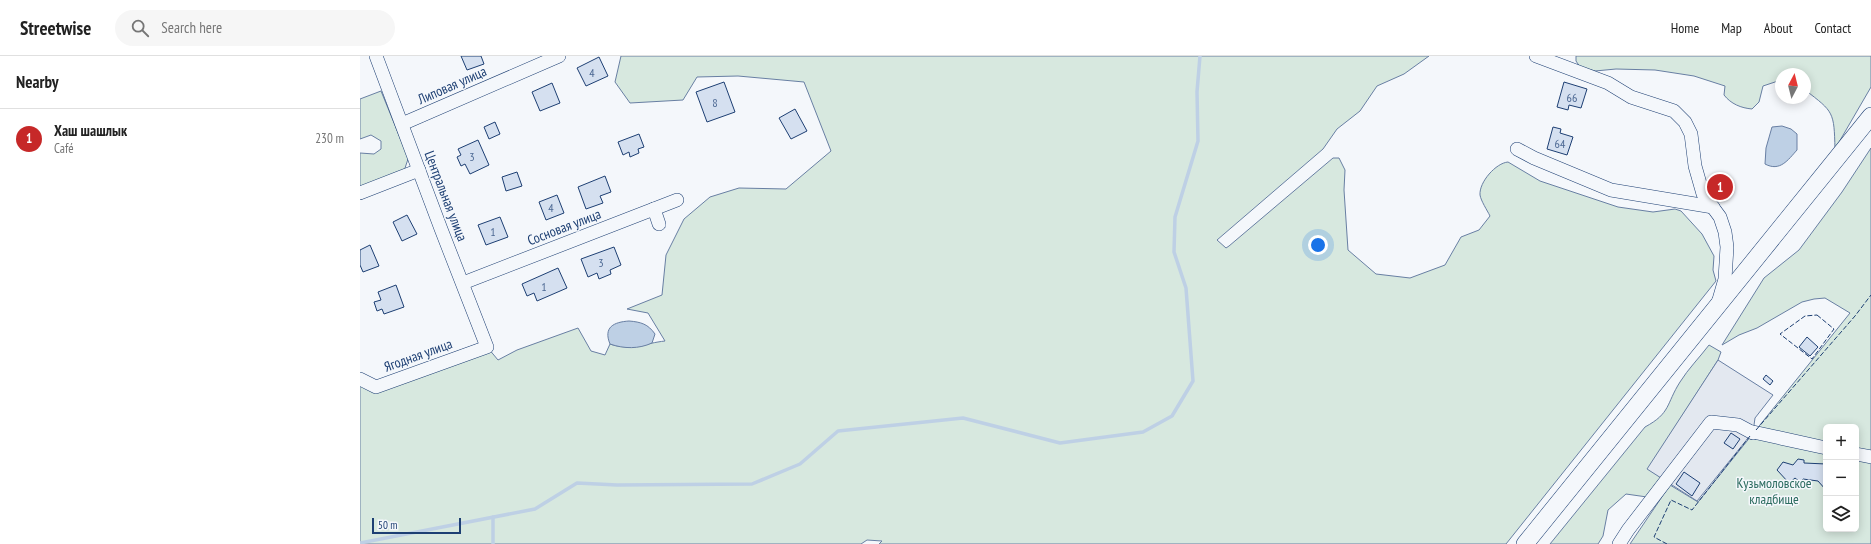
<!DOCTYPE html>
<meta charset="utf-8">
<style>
:root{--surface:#fff;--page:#f6f6f6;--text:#222;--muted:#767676;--line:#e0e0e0;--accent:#c62828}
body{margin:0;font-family:"PT Sans Narrow",sans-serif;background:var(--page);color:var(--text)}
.controls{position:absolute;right:12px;bottom:12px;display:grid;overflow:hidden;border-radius:6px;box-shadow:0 2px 10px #0003}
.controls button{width:36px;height:36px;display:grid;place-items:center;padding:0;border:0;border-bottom:1px solid var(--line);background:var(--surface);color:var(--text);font:20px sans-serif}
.compass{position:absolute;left:1415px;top:12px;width:36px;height:36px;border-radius:50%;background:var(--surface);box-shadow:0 2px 10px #0003;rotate:7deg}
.scale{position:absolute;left:12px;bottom:10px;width:89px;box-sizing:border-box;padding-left:4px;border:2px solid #1d3f73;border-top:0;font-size:11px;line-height:14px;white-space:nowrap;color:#1d3f73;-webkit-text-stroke:3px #f4f7fb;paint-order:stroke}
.you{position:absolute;left:958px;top:189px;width:14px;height:14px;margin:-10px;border:3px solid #fff;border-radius:50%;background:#1a73e8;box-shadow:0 0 0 6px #1a73e833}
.badge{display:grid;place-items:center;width:26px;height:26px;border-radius:50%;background:var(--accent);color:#fff;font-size:13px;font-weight:700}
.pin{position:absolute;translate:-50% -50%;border:2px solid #fff;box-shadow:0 1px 4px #0006}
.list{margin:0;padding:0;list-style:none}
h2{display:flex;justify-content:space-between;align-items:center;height:52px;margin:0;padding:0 16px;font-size:17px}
h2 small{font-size:13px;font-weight:400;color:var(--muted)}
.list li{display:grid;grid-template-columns:26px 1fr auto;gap:12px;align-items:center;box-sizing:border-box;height:60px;padding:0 16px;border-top:1px solid var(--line)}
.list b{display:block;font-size:15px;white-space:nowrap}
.list p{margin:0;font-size:13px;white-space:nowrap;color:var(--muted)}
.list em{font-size:13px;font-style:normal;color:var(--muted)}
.icon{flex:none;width:22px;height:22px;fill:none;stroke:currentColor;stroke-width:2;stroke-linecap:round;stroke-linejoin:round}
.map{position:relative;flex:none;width:1511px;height:488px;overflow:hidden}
header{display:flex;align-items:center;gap:24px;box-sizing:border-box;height:56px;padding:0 20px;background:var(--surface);border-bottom:1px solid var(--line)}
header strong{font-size:19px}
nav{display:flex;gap:22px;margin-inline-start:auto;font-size:14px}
.search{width:280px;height:36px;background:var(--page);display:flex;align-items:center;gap:10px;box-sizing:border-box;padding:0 14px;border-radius:22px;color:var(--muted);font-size:15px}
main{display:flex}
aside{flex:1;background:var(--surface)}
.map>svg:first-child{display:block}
.green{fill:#d7e8df;stroke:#687fa3;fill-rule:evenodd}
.parking{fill:#e3e8f0;stroke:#687fa3}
.water{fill:#bed0e5;stroke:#687fa3}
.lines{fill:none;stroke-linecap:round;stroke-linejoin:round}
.stream{stroke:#bed0e5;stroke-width:3.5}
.building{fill:#d5e0f0;stroke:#1d3f73}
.minor-casing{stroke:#1d3f73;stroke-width:14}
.major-casing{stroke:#1d3f73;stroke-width:18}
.minor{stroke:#f4f7fb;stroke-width:13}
.major{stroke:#f4f7fb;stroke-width:17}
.fence{stroke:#1d3f73;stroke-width:1;stroke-dasharray:5 2;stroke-linecap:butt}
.labels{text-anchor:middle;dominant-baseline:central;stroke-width:3;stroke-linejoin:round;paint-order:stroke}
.number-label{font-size:12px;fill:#4b6792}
.street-label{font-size:14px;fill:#1d3f73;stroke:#f4f7fb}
.park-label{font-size:14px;fill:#2c6c60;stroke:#f4f7fb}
</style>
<header>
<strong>Streetwise</strong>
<div class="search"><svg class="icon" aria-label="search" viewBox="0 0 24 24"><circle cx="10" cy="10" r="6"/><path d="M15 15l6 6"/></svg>Search here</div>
<nav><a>Home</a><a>Map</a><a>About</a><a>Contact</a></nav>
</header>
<main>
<aside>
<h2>Nearby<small></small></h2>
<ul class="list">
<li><span class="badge">1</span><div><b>Хаш шашлык</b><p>Café</p></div><em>230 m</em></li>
</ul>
</aside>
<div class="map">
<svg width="1511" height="488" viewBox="0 0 1511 488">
<rect width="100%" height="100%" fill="#f4f7fb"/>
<g class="green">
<path d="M261 0H1069L1044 18 1017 30 1000 55 977 73 963 93 857 184 866 192 869 190 973 102H979L985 114 984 134 988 194 1016 218 1050 222 1085 209 1101 181 1119 174 1130 160C1127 154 1121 145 1120 139 1119 126 1136 107 1148 106L1180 125 1258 151 1293 156 1315 153 1321 155 1342 178 1354 200 1353 214 1356 225 1146 488H519L522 485 507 484 501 488H0V318L16 325 123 286 138 304 157 294 218 272 231 295 245 299 250 288C270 295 286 287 305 285L288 257 267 253 302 239 306 199 324 163 350 141 379 132 426 133 471 95 444 26 378 20 337 21 323 44 270 47 255 26Z"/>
<path d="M1216 0H1511V31L1475 93C1474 56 1474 56 1445 34V18H1421V24L1403 30 1399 46 1392 53C1381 52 1371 48 1364 39L1365 30 1334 20 1295 14 1256 13 1235 15 1220 11 1216 5Z"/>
<polygon points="21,35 47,99 48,103 44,115 0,131 0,97 14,98 21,93 21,85 11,79 0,83 0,43"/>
<path d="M1511 92V488H1270L1310 429 1338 446 1490 257 1465 242 1454 243 1442 246 1397 272 1379 279 1362 289 1404 222 1439 194 1482 136ZM1466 371H1496V473H1466Z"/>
<path d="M1349 289 1361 296 1358 304 1288 413 1305 424 1287 441 1266 438 1248 454 1243 480 1238 488H1190L1285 371C1311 357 1306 348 1320 326 1328 313 1340 301 1349 289Z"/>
</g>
<polygon class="parking" points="1358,304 1413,339 1395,362 1393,376 1337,445 1287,413"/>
<g class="water">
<path d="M1422 70 1431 73 1437 78V94C1428 104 1420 116 1405 108L1406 92 1412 71Z"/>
<path d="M269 265C281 266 288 268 295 278L292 287C279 293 264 293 250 288 243 271 254 266 269 265Z"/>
</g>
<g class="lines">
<g class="stream">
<polyline points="0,487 175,453 217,427 257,429 392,428 440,408 478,375 603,362 700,387 783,376 812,360 833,325 826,232 814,196 815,161 838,85 837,36 840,0"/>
<polyline points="133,488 133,461"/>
</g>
</g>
<g class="building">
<polygon points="101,0 121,0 124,8 107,14"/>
<polygon points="239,1 248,20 226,30 217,12"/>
<polygon points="364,26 375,56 347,66 336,36"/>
<polygon points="1204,26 1227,33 1221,52 1209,49 1208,54 1197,51"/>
<polygon points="192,27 200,47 180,55 172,36"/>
<polygon points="435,53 447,75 431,83 419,62"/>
<polygon points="135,66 140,78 129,83 124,71"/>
<polygon points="1193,71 1201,73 1200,77 1213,81 1207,99 1187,93"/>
<polygon points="279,78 284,91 278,93 279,97 270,101 269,96 263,99 258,86"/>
<polygon points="118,84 129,109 110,118 105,108 101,110 97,101 101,99 98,93"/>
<polygon points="157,116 162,130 146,135 142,121"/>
<polygon points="245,120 251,136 240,140 243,147 226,153 218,131"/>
<polygon points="1370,121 1374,130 1351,141 1346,132"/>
<polygon points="197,139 204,157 186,164 179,146"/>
<polygon points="47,159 57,178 42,185 33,166"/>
<polygon points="140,161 148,181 126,189 118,169"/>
<polygon points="10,189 19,210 3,216 0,209 0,194"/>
<polygon points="254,191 261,209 250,214 251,218 239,223 237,217 228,221 221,203"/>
<polygon points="198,212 207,232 177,245 174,237 167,240 162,228"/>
<polygon points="36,229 44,251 24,258 22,253 17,255 14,246 21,244 18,236"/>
<polygon points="1447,281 1458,291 1450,300 1439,291"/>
<polygon points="1406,319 1413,325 1410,329 1403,323"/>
<polygon points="1371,377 1380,383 1373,393 1364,387"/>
<polygon points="1438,403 1444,404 1444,407 1466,408 1466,434 1458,425 1443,423 1440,426 1435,422 1429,427 1417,414 1423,406 1433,409"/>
<polygon points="1324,416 1340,427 1332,440 1316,428"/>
</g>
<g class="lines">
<defs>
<g id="minor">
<polyline points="1176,0 1248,27 1271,41 1314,55 1325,66 1331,78 1335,110 1343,138 1360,161 1365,176 1367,191 1365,223 1358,247"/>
<polyline points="42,68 199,0"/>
<polyline points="1157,93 1174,102 1251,134 1353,151"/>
<polyline points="0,137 59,114"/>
<polyline points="294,153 299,168"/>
<polyline points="103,227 317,144"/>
<polyline points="0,323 16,331 127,291 81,173 16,0"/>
<polyline points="1393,376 1466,392"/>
<polyline points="1496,398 1511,401"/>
<polyline points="1259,488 1268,474 1351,366 1378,369 1393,377"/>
</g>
<polyline id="major" points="1165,488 1511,60"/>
</defs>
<use href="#minor" class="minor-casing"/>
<use href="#major" class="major-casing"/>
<use href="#minor" class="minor"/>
<use href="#major" class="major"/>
<g class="fence">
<polygon points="1457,259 1474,273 1452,303 1420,278 1445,260"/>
<polyline points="1396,374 1495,260 1511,239"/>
<polyline points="1307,488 1294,481 1311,444 1332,454 1390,380"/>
</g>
</g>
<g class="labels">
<g class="number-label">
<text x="232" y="16">4</text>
<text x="1212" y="41">66</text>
<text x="355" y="46">8</text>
<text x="1200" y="87">64</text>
<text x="112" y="100">3</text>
<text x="191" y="151">4</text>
<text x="133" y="175">1</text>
<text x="241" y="206">3</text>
<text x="184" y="230">1</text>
</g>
<g class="street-label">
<text transform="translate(92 29) rotate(-24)">Липовая улица</text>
<text transform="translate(86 140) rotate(69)">Центральная улица</text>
<text transform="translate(204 171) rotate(-21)">Сосновая улица</text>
<text transform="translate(58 299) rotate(-20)">Ягодная улица</text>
</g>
<g class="park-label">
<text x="1414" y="427">Кузьмоловское<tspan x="1414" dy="16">кладбище</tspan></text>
</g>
</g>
</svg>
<div class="controls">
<button>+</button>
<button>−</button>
<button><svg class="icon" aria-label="layers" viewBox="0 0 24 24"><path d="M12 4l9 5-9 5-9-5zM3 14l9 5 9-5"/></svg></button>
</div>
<svg class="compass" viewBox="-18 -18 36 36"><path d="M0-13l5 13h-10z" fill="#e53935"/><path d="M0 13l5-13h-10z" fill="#767676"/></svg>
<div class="scale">50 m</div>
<div class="you"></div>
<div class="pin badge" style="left:1360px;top:131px">1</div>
</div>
</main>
